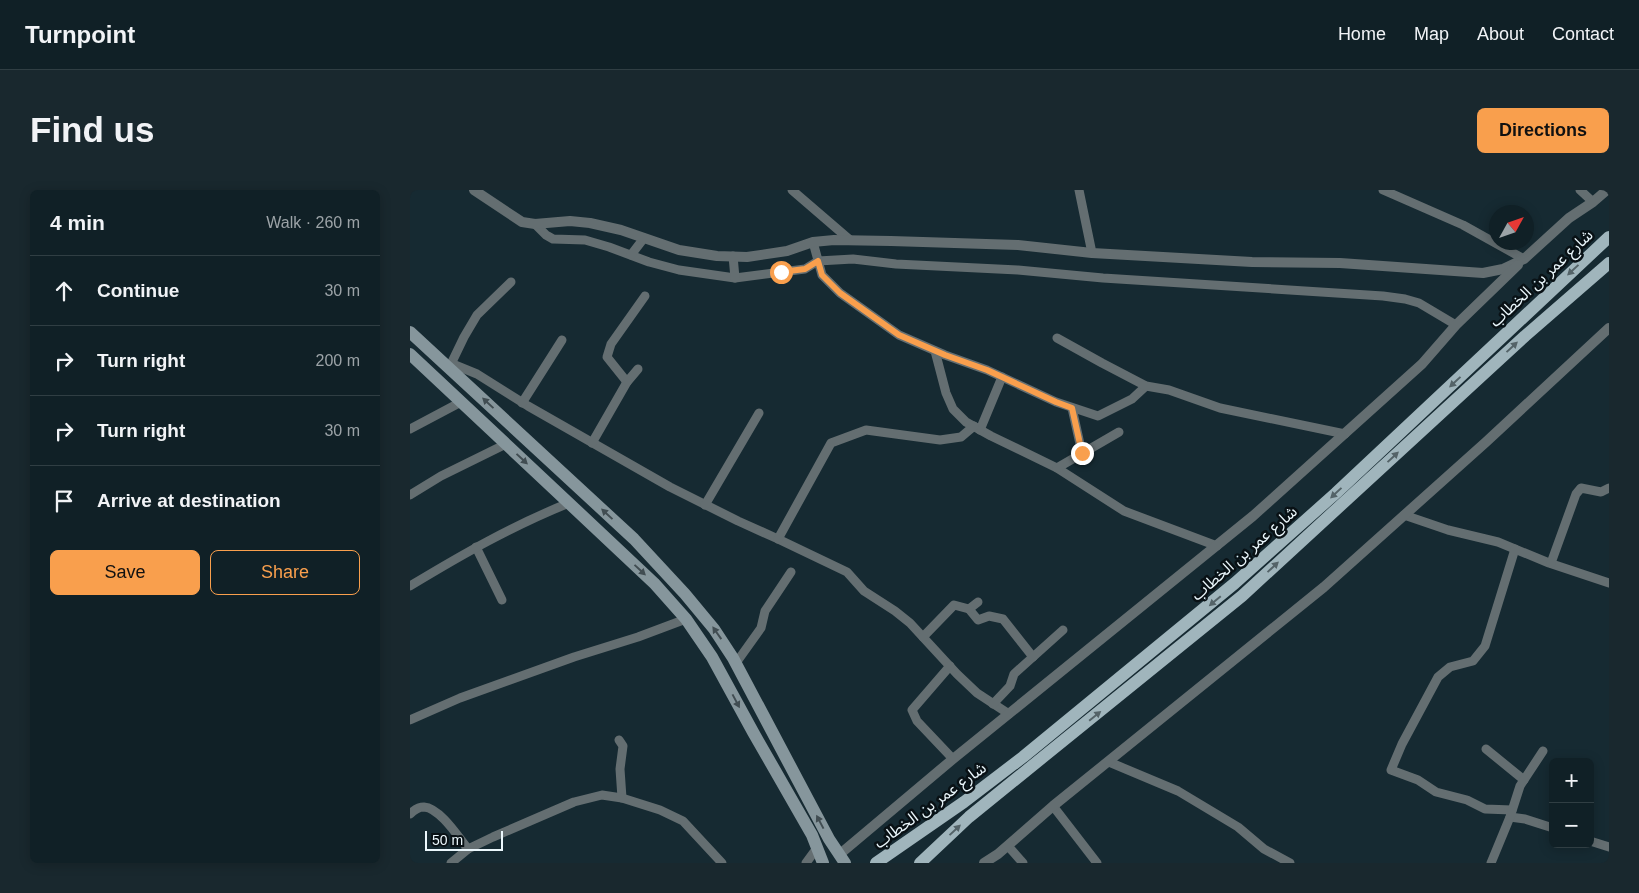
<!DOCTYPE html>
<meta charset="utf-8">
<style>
:root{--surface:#102026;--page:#19282e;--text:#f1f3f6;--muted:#9ca3a7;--line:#303e43;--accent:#f99f4d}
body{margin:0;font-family:Arial,"Noto Sans Arabic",sans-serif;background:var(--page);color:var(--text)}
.controls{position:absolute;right:15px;bottom:15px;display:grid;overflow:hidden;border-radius:8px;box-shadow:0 2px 12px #0003}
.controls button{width:45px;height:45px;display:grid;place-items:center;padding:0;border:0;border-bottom:1px solid var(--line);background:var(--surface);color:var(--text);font:25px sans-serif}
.compass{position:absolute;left:1079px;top:15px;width:45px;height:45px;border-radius:50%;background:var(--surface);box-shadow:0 2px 12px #0003;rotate:50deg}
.scale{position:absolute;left:15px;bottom:12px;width:78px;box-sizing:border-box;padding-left:5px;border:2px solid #ebf7fc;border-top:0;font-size:14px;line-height:18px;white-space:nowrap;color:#ebf7fc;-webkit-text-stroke:4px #091115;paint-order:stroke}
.stop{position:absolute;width:15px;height:15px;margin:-11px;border:4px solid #f99f4d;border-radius:50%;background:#fff}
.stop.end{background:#f99f4d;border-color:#fff;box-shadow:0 1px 5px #0008}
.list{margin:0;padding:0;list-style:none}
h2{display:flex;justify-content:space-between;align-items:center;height:65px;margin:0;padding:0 20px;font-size:21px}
h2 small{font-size:16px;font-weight:400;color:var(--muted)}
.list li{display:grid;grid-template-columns:32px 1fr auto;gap:15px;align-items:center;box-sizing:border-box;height:70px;padding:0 20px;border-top:1px solid var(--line)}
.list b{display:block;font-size:19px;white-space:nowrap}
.list em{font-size:16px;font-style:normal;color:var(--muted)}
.actions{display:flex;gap:10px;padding:15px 20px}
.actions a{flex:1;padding:11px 0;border:1px solid var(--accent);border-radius:8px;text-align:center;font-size:18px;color:var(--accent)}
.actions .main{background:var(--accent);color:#111}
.icon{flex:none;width:28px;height:28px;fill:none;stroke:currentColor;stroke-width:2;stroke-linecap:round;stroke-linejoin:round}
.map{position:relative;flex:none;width:1199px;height:673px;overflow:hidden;border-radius:8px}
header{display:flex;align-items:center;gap:30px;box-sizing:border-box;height:70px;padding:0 25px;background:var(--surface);border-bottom:1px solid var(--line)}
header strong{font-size:24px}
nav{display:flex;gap:28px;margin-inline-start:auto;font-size:18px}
.intro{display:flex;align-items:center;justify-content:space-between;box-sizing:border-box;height:120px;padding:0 30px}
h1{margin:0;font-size:35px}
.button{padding:12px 22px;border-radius:8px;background:var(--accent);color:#111;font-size:18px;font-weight:700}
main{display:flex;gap:30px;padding:0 30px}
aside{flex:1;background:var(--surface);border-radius:8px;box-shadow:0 2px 12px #0003}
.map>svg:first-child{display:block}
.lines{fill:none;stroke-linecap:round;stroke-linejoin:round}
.minor{stroke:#646e71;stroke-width:9}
.tertiary{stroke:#646e71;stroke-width:10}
.secondary{stroke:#86969c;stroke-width:12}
.primary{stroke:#a0b5bc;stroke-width:12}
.oneway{fill:#546368}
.oneway2{fill:#414d52}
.route{stroke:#f99f4d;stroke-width:6}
.labels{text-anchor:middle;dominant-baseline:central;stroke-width:5;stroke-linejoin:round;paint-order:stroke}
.street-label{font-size:16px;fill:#ebf7fc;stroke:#091115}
</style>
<header>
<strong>Turnpoint</strong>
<nav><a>Home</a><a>Map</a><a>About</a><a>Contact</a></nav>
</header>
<div class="intro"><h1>Find us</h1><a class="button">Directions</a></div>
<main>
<aside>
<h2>4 min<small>Walk · 260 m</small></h2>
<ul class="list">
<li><svg class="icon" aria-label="ahead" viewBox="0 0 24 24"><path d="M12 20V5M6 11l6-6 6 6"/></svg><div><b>Continue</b></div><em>30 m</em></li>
<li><svg class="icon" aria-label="right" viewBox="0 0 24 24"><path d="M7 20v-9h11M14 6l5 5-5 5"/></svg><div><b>Turn right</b></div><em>200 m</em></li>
<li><svg class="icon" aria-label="right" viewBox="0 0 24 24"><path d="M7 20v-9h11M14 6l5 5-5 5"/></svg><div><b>Turn right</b></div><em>30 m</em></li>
<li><svg class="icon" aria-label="arrive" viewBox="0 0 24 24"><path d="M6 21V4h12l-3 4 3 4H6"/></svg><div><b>Arrive at destination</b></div></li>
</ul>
<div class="actions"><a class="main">Save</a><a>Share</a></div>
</aside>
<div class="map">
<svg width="1199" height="673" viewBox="0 0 1199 673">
<rect width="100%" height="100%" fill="#162a32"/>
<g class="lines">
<g class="minor">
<polyline points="382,0 440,50"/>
<polyline points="669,0 682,63"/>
<polyline points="973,0 1053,35 1114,69"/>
<polyline points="1170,0 1183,12"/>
<polyline points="125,34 136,45 143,49 175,50 199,57 239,72 269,80 325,88 395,79 408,71 443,69 486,74 608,80 693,88 973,106 995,109 1009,113 1046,135"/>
<polyline points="403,52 412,85 430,103 489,145 535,165 577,180 646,212 688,226 722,209 736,196"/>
<polyline points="221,65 234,48"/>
<polyline points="323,66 325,88"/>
<polyline points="647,148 692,173 736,196 759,200 810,218 935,244"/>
<polyline points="525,161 536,203 543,219 556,232 581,246 647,278 714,321 807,356"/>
<polyline points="35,174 45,175 67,184 118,216 260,297 328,331 368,349 437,382 454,401 485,421 500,433 547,484 567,503 599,524"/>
<polyline points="41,174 54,147 67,125 101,92"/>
<polyline points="217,192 197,167 201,154 235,106"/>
<polyline points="112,213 152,150"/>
<polyline points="662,218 672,263"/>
<polyline points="0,239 51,212"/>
<polyline points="570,240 592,187"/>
<polyline points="182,253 217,192 228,179"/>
<polyline points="647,278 709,242"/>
<polyline points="0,305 31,286 96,254"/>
<polyline points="295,315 349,223"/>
<polyline points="994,325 1038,340 1088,352 1139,373 1199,393"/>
<polyline points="368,349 421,253 456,240 530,250 551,247 564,236"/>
<polyline points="66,357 92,410"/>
<polyline points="1141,373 1166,304 1171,298 1191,302 1199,298"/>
<path d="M0 396C53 364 102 336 159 313"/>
<polyline points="559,419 568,430 579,426 593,429 623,467"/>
<polyline points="513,447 544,415 559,419 568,412"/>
<polyline points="326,473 351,438 355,421 381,382"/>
<polyline points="540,476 502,520 507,531 543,569"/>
<polyline points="583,514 600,496 604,484 653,440"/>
<polyline points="0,530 50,508 164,467 228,447 276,429"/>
<polyline points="209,550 213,556 210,579 212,608"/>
<polyline points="1076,559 1114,590"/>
<polyline points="699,572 768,601 828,637 854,659 880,673"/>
<polyline points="643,616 687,673"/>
<polyline points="1102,620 1075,619 1057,610 1026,602 1008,590 981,580 992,554 1028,487 1040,477 1063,471 1075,456 1105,359"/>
<path d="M0 624C4 620 9 617 14 617 30 618 49 648 58 659"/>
<polyline points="1100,627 1115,629 1143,638"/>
<polyline points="1180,651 1199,657"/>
<polyline points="598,656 613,673"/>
<polyline points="41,673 58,659 83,647 164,612 192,605 212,608 250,620 273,631 312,673"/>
<polyline points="396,673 407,658"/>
<polyline points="1081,673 1100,627 1110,596 1133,561"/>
</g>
<g class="tertiary">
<polyline points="64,0 112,32 125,34 160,31 180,33 211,40 269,60 307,66 337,67 377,61 403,52 424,50 481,51 608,55 682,63 842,72 930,73 1073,83 1093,79 1114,69 1159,28 1183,12 1197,0"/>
<polyline points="430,664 543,569 843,326 1012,174 1046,135 1108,75"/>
<polyline points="574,673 588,664 643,616 914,397 1076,252 1199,138"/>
</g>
<g class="secondary">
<polyline points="0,142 224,349 275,404 304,439 323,468 419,649 435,673"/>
<polyline points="0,164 244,393 276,429 302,467 343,542 402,645 413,673"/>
</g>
<g class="primary">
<polyline points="466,673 554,612 613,567 825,393 926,303 1199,47"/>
<polyline points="510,673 559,627 832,406 1115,146 1199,73"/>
</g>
</g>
<defs><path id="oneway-solid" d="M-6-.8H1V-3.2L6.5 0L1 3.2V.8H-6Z" transform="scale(1.25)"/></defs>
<g class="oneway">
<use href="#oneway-solid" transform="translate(1163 80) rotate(137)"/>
<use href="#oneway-solid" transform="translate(1102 157) rotate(-43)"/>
<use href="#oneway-solid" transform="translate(1045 192) rotate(137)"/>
<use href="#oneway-solid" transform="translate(983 267) rotate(-43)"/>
<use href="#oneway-solid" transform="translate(926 303) rotate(137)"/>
<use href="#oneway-solid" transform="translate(863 377) rotate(-43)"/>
<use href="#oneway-solid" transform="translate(805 411) rotate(140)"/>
<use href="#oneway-solid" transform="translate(685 526) rotate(-39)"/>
<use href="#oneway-solid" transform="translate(545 640) rotate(-43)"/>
</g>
<g class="oneway2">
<use href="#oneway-solid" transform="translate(78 213) rotate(-137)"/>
<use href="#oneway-solid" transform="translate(112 269) rotate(43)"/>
<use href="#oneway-solid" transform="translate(197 324) rotate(-137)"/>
<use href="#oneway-solid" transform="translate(230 380) rotate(43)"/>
<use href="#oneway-solid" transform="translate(307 443) rotate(-125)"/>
<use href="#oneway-solid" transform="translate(326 511) rotate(62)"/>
<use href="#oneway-solid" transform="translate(410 632) rotate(-118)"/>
</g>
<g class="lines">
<polyline class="route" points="371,82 395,79 408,71 412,85 430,103 489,145 535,165 577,180 646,212 662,218 672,263"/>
</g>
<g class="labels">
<g class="street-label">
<text transform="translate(1131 88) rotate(-43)">شارع عمر بن الخطاب</text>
<text transform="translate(834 363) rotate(-41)">شارع عمر بن الخطاب</text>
<text transform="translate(520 615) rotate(-36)">شارع عمر بن الخطاب</text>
</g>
</g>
</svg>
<div class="controls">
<button>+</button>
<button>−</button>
</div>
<svg class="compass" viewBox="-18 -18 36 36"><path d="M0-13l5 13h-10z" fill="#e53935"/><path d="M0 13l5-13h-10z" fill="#9ca3a7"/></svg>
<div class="scale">50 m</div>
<div class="stop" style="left:371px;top:82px"></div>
<div class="stop end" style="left:672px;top:263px"></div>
</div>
</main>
